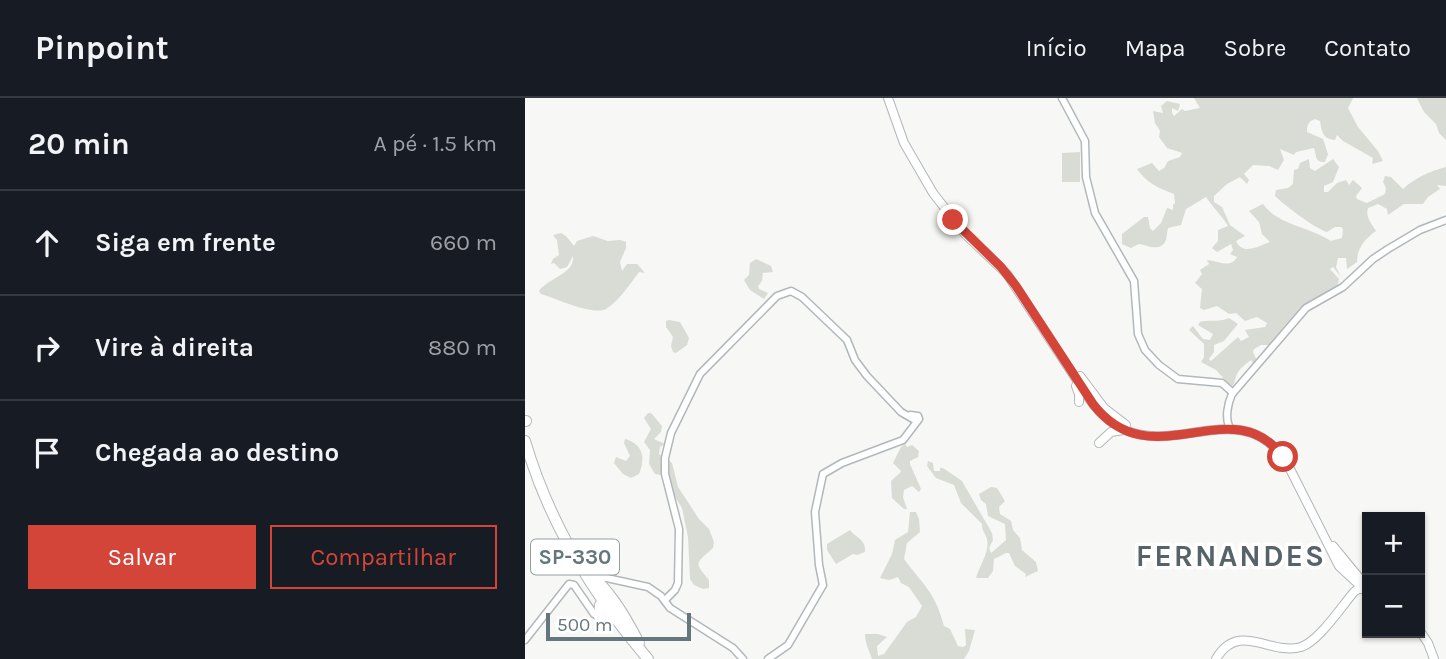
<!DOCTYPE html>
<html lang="pt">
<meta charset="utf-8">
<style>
:root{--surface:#171b24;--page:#242831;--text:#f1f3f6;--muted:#9ea1a6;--line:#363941;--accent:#d34539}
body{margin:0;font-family:Karla,sans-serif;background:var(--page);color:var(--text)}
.controls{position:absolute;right:21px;bottom:21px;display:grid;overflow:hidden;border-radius:0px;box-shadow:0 2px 5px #0004}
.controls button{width:63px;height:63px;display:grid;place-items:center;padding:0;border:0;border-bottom:2px solid var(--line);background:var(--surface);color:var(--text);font:35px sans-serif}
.scale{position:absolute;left:21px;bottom:18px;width:145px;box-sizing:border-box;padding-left:7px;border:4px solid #65777d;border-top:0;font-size:19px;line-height:24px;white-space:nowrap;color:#65777d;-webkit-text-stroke:5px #fff;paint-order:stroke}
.stop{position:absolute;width:21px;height:21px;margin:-16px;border:5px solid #d34539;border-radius:50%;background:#fff}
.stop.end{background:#d34539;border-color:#fff;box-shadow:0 2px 7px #0008}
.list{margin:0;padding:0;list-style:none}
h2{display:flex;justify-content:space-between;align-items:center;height:91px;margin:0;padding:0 28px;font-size:30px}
h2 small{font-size:23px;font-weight:400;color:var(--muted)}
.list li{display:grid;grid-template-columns:46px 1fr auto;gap:21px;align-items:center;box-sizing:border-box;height:105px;padding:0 28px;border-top:2px solid var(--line)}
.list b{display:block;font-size:26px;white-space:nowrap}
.list em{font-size:23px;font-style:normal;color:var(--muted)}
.actions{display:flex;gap:14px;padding:21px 28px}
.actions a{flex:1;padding:16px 0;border:2px solid var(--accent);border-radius:0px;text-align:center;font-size:24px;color:var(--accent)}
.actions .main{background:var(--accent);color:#fff}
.icon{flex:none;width:38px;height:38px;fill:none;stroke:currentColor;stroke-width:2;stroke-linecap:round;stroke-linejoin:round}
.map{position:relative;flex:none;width:921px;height:561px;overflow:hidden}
header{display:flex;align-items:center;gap:42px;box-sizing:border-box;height:98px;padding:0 35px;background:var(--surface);border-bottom:2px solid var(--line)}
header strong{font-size:33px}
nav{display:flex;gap:38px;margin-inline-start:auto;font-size:24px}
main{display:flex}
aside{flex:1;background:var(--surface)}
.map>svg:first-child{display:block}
.green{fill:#d8dcd5}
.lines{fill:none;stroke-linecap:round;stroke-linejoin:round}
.secondary-casing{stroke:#b1b8bb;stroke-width:9}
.primary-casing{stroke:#b0b6b9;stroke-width:10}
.highway-casing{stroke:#b2b7b9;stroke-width:12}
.secondary{stroke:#fff;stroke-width:6}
.primary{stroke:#fff;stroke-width:8}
.highway{stroke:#fff;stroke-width:10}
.route{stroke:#d34539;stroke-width:9}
.labels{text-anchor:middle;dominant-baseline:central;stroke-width:7;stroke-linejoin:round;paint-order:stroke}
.shield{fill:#fff;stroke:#93a0a4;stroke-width:2}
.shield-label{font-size:21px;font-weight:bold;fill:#65777d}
.district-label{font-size:30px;font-weight:bold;letter-spacing:2px;fill:#566469;stroke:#fff}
</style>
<header>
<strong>Pinpoint</strong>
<nav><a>Início</a><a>Mapa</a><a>Sobre</a><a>Contato</a></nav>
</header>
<main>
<aside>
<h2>20 min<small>A pé · 1.5 km</small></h2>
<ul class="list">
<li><svg class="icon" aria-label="ahead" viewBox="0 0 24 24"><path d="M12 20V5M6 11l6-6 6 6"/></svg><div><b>Siga em frente</b></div><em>660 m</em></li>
<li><svg class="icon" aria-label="right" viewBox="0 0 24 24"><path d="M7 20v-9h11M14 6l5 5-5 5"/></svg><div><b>Vire à direita</b></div><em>880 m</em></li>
<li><svg class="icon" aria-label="arrive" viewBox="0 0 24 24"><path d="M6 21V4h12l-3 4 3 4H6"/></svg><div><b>Chegada ao destino</b></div></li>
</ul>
<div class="actions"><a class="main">Salvar</a><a>Compartilhar</a></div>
</aside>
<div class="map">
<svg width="921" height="561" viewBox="0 0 921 561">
<rect width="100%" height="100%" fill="#f7f7f5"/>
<g class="green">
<path d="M669 0H828L823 10 833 29 853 53 858 63 847 66 848 60 818 43 812 37 810 42C797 41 797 33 795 23L790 21C783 23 782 28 782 34L798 41 803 56 800 64C789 64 792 58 789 50L771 54 769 57 755 51 759 62 753 72 744 68 728 67 719 76 724 82 722 86 715 79 702 86 689 98V104L697 109 705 127 720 138 711 143C718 158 733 148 745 144L737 136 734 124 724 113 738 106C753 127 783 128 806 143L817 140 818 131 816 129H810L802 134C791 131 759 107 750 98L751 92 763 90 768 86 769 72 773 71 775 65 784 61 785 70 790 73 808 61 814 69 808 84 799 88V94H803L812 85 821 82 824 87 828 82 837 90 831 98 832 101 842 105 860 96 861 90 858 84 860 78 866 79 878 91C888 81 905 73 921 69V88L912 87 915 91 903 99 898 106H879L863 117 862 111 853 106 843 110C840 120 848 127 851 133 840 141 832 150 832 164L822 171 821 160H813L811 169 816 179 808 169 805 171 814 181 812 190 765 223 759 228 749 247H736L729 251 728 254 732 263 728 265 726 262C721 266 715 270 712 276 709 282 711 285 706 289L700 286V282L691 272 676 264 679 259V246L664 232 668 228 678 241 685 242 688 236 673 227 675 224C686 221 693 225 704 220L713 226 699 243 689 247V254L684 261 686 263 713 239 716 243 724 239 720 232 740 229 742 225 732 219 720 223 711 215 704 216 692 208 679 212 675 210 677 191 670 185 677 176 675 172 684 166 682 162C693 163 706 171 712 159L705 156 708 152 706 146 692 154 687 150 693 143V132L703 128C697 118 687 108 681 99L661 111 656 127 643 130C642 134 642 138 641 142 635 155 623 147 614 146L606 150 597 146V136L619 119H623L625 130 628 133 636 125 642 110 648 112V107L650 105 649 96C633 90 622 85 612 71L627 65 634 73 639 70 643 63 655 59 657 55 642 50 634 39 635 33 630 25 628 13 638 15 636 8 642 3 655 6 653 13 647 10V15L649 18 657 11 660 13 675 10Z"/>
<polygon points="892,0 921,0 921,42 914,35 911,26 899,14"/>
<polygon points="555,54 555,84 537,84 537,55"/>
<path d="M36 135 41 138 49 148 52 143 68 138 83 143 95 142 101 144V150L95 164 97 173 102 166H112L120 175 114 174C105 186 94 203 81 211 68 218 30 200 16 196L14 193C24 179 50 176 48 158L42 169 35 171 29 165 26 166 28 161 34 157 32 142 28 137Z"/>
<polygon points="231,161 246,168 248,174 238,175 237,183 233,188 234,191 243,195 239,201 225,192 219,182 224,177 225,165"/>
<polygon points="144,222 155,224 164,240 162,247 151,255 148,254 146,248 148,239 141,229 141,223"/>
<path d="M123 315H126L137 328 136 334 129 341 140 346 135 349 134 356 147 365 153 389 174 421 184 431 189 444 188 450C170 466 169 464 184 482V490L178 491 169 487 165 481 163 439 157 410 136 377 130 376 124 366 125 352 119 344 126 331 119 320Z"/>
<path d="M100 341C118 346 121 360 114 376L106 380 98 376 89 365 91 359 101 363 105 358 99 345Z"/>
<polygon points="380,346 382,349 387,347 394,353 393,359 385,363 385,366 396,391 394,394 387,388 379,392 378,399 382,411 379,411 367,400 366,383 375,375 376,373 368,365 376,349"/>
<path d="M403 363 408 365 409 373H415V370H418L437 383 467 435 468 442 464 450 466 455 481 442 480 426 463 418 461 406 456 402 454 396 466 389 472 390 480 403 474 409 475 416 486 423 488 432 495 440 497 452 511 464 513 473 500 479 501 476 490 468 484 455H481L469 461 468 473 463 480H451C454 468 465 454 462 441 460 434 457 434 457 426L436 405 429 387 411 380 402 368Z"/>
<path d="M385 414H391L394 421 395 434 382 445 379 461C399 488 410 494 419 528L425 531 433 548 438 549 441 547 440 531 450 532 444 553 439 561H347C344 552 340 545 340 536H353L362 539 352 548 353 558 359 556 382 524 391 519 397 508 384 489 376 485 373 479 364 482 355 480 367 456 370 442 383 434Z"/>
<path d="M325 432C331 440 341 441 340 454L332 457 328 456 311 466 302 452V446Z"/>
</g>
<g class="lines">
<defs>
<g id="secondary">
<polyline points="537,0 560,43 561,79 570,115 609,183 613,236 620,252 634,267 653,281 697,285 708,295"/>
<path d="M704 328C700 319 703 305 707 296L781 210 818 189 848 161 863 151 895 132 921 122"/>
<polyline points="68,477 123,489 136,498 145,510 208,550 218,561"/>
<polyline points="140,502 150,492 153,485 154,431 140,376 140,360 146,335 175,276 252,198 266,193 277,199 322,242 330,262 342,278 376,314 388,321"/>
<polyline points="0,542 44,486 49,487 69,516 74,518"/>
<polyline points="243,561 263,547 298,487 294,467 290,414 298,376 317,365 378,342 394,321 393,318 385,317"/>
</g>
<g id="primary">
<path d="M363 0 379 45 408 95 440 136 482 176 563 299C625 391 711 280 763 367L814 468 842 494"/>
<polyline points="555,278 579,310 601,327"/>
<polyline points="551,288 554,296 554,304"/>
<polyline points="574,345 586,334 598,332"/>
<polyline points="808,448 840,487"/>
<polyline points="895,533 903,545 909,561"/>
<path d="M691 561C714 522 745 558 776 549 794 543 816 509 829 494L833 491H839"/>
</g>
<g id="highway">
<polyline points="0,323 1,323"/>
<path d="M0 343C24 425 68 497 123 561"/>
<path d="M59 470C84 491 99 516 114 545"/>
<polyline points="75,507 74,518 85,520"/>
</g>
</defs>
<use href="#secondary" class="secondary-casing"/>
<use href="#primary" class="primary-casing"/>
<use href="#highway" class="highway-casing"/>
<use href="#secondary" class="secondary"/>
<use href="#primary" class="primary"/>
<use href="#highway" class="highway"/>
</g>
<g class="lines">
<path class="route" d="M428 122 476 169 491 188 568 306C627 383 707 289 758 359"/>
</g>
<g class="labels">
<rect class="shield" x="6" y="441.5" width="88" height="35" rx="5"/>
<g class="shield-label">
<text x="50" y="459">SP-330</text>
</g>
<g class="district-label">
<text x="706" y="458">FERNANDES</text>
</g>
</g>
</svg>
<div class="controls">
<button>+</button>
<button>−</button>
</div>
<div class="scale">500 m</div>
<div class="stop" style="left:758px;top:359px"></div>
<div class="stop end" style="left:428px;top:122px"></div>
</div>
</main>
